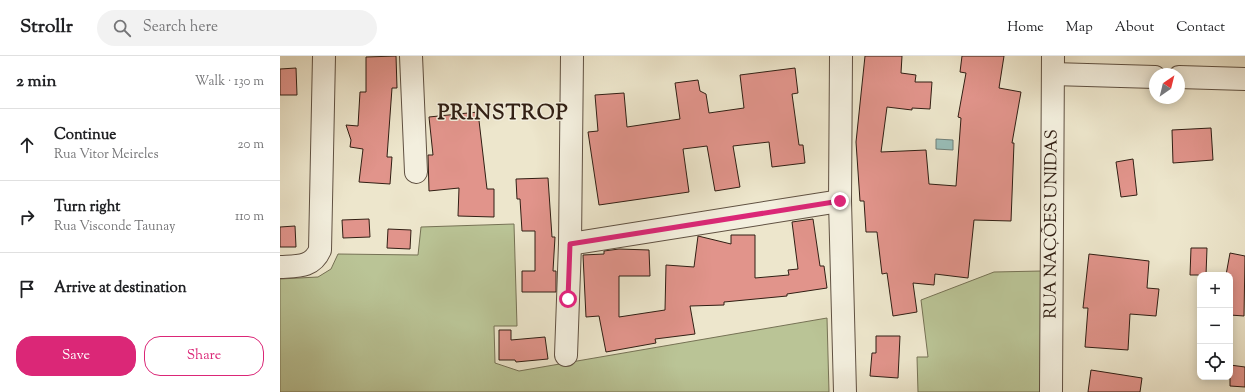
<!DOCTYPE html>
<meta charset="utf-8">
<style>
:root{--surface:#fff;--page:#f2f2f2;--text:#202124;--muted:#757577;--line:#e0e0e0;--accent:#db2777}
body{margin:0;font-family:"Sorts Mill Goudy",serif;background:var(--page);color:var(--text)}
.controls{position:absolute;right:12px;bottom:12px;display:grid;overflow:hidden;border-radius:8px;box-shadow:0 2px 10px #0003}
.controls button{width:36px;height:36px;display:grid;place-items:center;padding:0;border:0;border-bottom:1px solid var(--line);background:var(--surface);color:var(--text);font:20px sans-serif}
.compass{position:absolute;left:869px;top:12px;width:36px;height:36px;border-radius:50%;background:var(--surface);box-shadow:0 2px 10px #0003;rotate:35deg}
.stop{position:absolute;width:12px;height:12px;margin:-9px;border:3px solid #db2777;border-radius:50%;background:#fff}
.stop.end{background:#db2777;border-color:#fff;box-shadow:0 1px 4px #0008}
.list{margin:0;padding:0;list-style:none}
h2{display:flex;justify-content:space-between;align-items:center;height:52px;margin:0;padding:0 16px;font-size:17px}
h2 small{font-size:13px;font-weight:400;color:var(--muted)}
.list li{display:grid;grid-template-columns:26px 1fr auto;gap:12px;align-items:center;box-sizing:border-box;height:72px;padding:0 16px;border-top:1px solid var(--line)}
.list b{display:block;font-size:15px;white-space:nowrap}
.list p{margin:0;font-size:13px;white-space:nowrap;color:var(--muted)}
.list em{font-size:13px;font-style:normal;color:var(--muted)}
.actions{display:flex;gap:8px;padding:12px 16px}
.actions a{flex:1;padding:9px 0;border:1px solid var(--accent);border-radius:16px;text-align:center;font-size:14px;color:var(--accent)}
.actions .main{background:var(--accent);color:#fff}
.icon{flex:none;width:22px;height:22px;fill:none;stroke:currentColor;stroke-width:2;stroke-linecap:round;stroke-linejoin:round}
.map{position:relative;flex:none;width:965px;height:336px;overflow:hidden}
header{display:flex;align-items:center;gap:24px;box-sizing:border-box;height:56px;padding:0 20px;background:var(--surface);border-bottom:1px solid var(--line)}
header strong{font-size:19px}
nav{display:flex;gap:22px;margin-inline-start:auto;font-size:14px}
.search{width:280px;height:36px;background:var(--page);display:flex;align-items:center;gap:10px;box-sizing:border-box;padding:0 14px;border-radius:22px;color:var(--muted);font-size:15px}
main{display:flex}
aside{flex:1;background:var(--surface)}
.map>svg:first-child{display:block}
.green{fill:#bac496;stroke:#767255}
.water{fill:#99bfba;stroke:#6f7f78}
.building{fill:#e1948b;stroke:#311f14}
.lines{fill:none;stroke-linecap:round;stroke-linejoin:round}
.minor-casing{stroke:#605142;stroke-width:24}
.minor{stroke:#f3efde;stroke-width:22}
.route{stroke:#db2777;stroke-width:5}
.labels{text-anchor:middle;dominant-baseline:central;stroke-width:3;stroke-linejoin:round;paint-order:stroke}
.street-label{font-size:17px;fill:#311f14;stroke:#f3efde}
.district-label{font-size:21px;font-weight:bold;letter-spacing:1px;fill:#311f14;stroke:#f3efde}
</style>
<header>
<strong>Strollr</strong>
<div class="search"><svg class="icon" aria-label="search" viewBox="0 0 24 24"><circle cx="10" cy="10" r="6"/><path d="M15 15l6 6"/></svg>Search here</div>
<nav><a>Home</a><a>Map</a><a>About</a><a>Contact</a></nav>
</header>
<main>
<aside>
<h2>2 min<small>Walk · 130 m</small></h2>
<ul class="list">
<li><svg class="icon" aria-label="ahead" viewBox="0 0 24 24"><path d="M12 20V5M6 11l6-6 6 6"/></svg><div><b>Continue</b><p>Rua Vitor Meireles</p></div><em>20 m</em></li>
<li><svg class="icon" aria-label="right" viewBox="0 0 24 24"><path d="M7 20v-9h11M14 6l5 5-5 5"/></svg><div><b>Turn right</b><p>Rua Visconde Taunay</p></div><em>110 m</em></li>
<li><svg class="icon" aria-label="arrive" viewBox="0 0 24 24"><path d="M6 21V4h12l-3 4 3 4H6"/></svg><div><b>Arrive at destination</b></div></li>
</ul>
<div class="actions"><a class="main">Save</a><a>Share</a></div>
</aside>
<div class="map">
<svg width="965" height="336" viewBox="0 0 965 336">
<rect width="100%" height="100%" fill="#ede6cc"/>
<filter id="stains"><feTurbulence type="fractalNoise" baseFrequency=".005" numOctaves="4"/><feColorMatrix values="0 0 0 0 .2 0 0 0 0 .09 0 0 0 0 .02 0 0 0 .5 -.17"/></filter>
<radialGradient id="worn" r=".72"><stop offset=".6" stop-color="#630" stop-opacity="0"/><stop offset="1" stop-color="#630" stop-opacity=".3"/></radialGradient>
<g class="green">
<polygon points="234,168 237,270 214,270 215,307 239,315 547,262 549,336 0,336 0,223 38,221 51,213 58,198 138,199 141,171"/>
<polygon points="762,215 762,336 638,336 637,301 648,301 641,244 714,216"/>
</g>
<polygon class="water" points="656,83 673,84 673,94 656,93"/>
<g class="building">
<polygon points="116,0 117,32 112,32 107,101 112,101 110,128 79,126 83,93 70,91 71,84 66,69 78,70 80,36 86,36 86,1"/>
<polygon points="585,0 622,0 621,17 636,19 635,26 652,26 650,53 632,52 632,54 607,51 601,96 646,94 649,128 676,130 681,62 678,61 686,17 680,16 682,0 724,0 719,32 741,36 732,87 734,87 731,165 694,164 688,222 655,218 654,229 633,227 637,256 613,260 607,217 602,218 597,176 586,176 584,145 580,145 576,86"/>
<polygon points="16,12 17,39 0,39 0,13"/>
<polygon points="515,12 518,37 512,38 519,89 523,89 525,107 492,111 489,86 453,90 460,131 435,135 427,90 403,93 409,136 319,149 308,76 318,75 315,39 344,37 347,71 400,63 395,27 418,24 420,35 426,38 429,57 464,52 460,19"/>
<polygon points="198,56 207,133 214,133 214,161 178,160 179,132 149,135 148,99 153,99 149,61"/>
<polygon points="931,72 933,104 893,107 892,74"/>
<polygon points="853,103 857,139 841,141 836,106"/>
<polygon points="268,122 272,181 275,181 273,215 276,215 276,236 242,236 242,215 255,215 255,175 242,175 240,143 237,143 236,123"/>
<polygon points="89,163 90,181 63,182 62,164"/>
<polygon points="533,163 540,210 544,210 547,232 507,238 507,240 444,246 444,249 410,250 415,278 375,283 376,287 326,296 319,260 306,261 303,199 324,198 324,195 339,193 369,194 370,220 339,220 339,261 385,254 386,209 414,211 418,180 451,188 451,179 475,179 475,222 509,219 508,214 518,213 512,166"/>
<polygon points="15,170 16,191 0,191 0,171"/>
<polygon points="108,173 131,174 130,193 107,192"/>
<polygon points="911,192 927,192 926,219 910,219"/>
<polygon points="950,197 965,200 964,260 950,259 950,219 946,219"/>
<polygon points="809,198 869,205 867,232 879,233 876,260 850,258 848,294 805,291 808,252 803,252"/>
<polygon points="219,274 231,274 231,284 265,281 268,303 236,306 235,304 219,304"/>
<polygon points="596,280 620,280 618,322 590,320 592,297 596,297"/>
<polygon points="950,309 965,311 965,331 950,330"/>
<polygon points="811,314 862,322 860,336 808,336"/>
</g>
<g class="lines">
<defs>
<g id="minor">
<polyline points="131,0 136,116"/>
<polyline points="561,0 560,145 565,336"/>
<polyline points="773,18 875,21"/>
<polyline points="899,21 965,23"/>
<polyline points="290,188 560,145"/>
<path d="M0 211C17 210 32 212 40 194L44 0"/>
<polyline points="286,299 290,188 292,0"/>
<path id="s1" d="M771 336 773 0"/>
</g>
</defs>
<use href="#minor" class="minor-casing"/>
<use href="#minor" class="minor"/>
</g>
<g class="lines">
<polyline class="route" points="288,243 290,188 560,145"/>
</g>
<g class="labels">
<g class="street-label">
<text stroke="none"><textPath href="#s1" startOffset="168">RUA NAÇÕES UNIDAS</textPath></text>
</g>
<g class="district-label">
<text x="223" y="58">PRINSTROP</text>
</g>
</g>
<rect width="100%" height="100%" filter="url(#stains)"/>
<rect width="100%" height="100%" fill="url(#worn)"/>
</svg>
<div class="controls">
<button>+</button>
<button>−</button>
<button><svg class="icon" aria-label="locate" viewBox="0 0 24 24"><circle cx="12" cy="12" r="6"/><path d="M12 2v4M12 18v4M2 12h4M18 12h4"/></svg></button>
</div>
<svg class="compass" viewBox="-18 -18 36 36"><path d="M0-13l5 13h-10z" fill="#e53935"/><path d="M0 13l5-13h-10z" fill="#757577"/></svg>
<div class="stop" style="left:288px;top:243px"></div>
<div class="stop end" style="left:560px;top:145px"></div>
</div>
</main>
